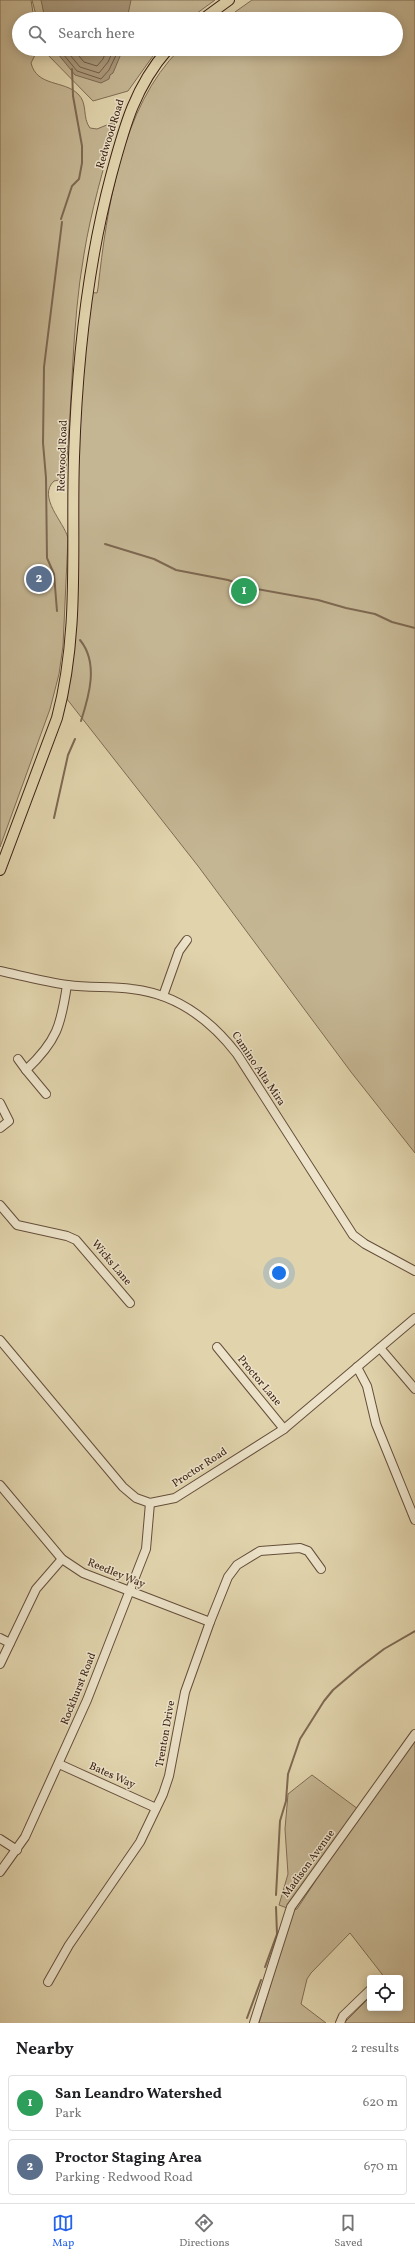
<!DOCTYPE html>
<meta charset="utf-8">
<style>
:root{--surface:#fff;--page:#f2f2f2;--text:#202124;--muted:#757577;--line:#e0e0e0;--accent:#2563eb}
body{margin:0;font-family:Vollkorn,serif;background:var(--page);color:var(--text)}
.controls{position:absolute;right:12px;bottom:12px;display:grid;overflow:hidden;border-radius:4px;box-shadow:0 2px 10px #0003}
.controls button{width:36px;height:36px;display:grid;place-items:center;padding:0;border:0;border-bottom:1px solid var(--line);background:var(--surface);color:var(--text);font:20px sans-serif}
.you{position:absolute;left:279px;top:1273px;width:14px;height:14px;margin:-10px;border:3px solid #fff;border-radius:50%;background:#1a73e8;box-shadow:0 0 0 6px #1a73e833}
.badge{display:grid;place-items:center;width:26px;height:26px;border-radius:50%;background:var(--accent);color:#fff;font-size:13px;font-weight:700}
.pin{position:absolute;translate:-50% -50%;border:2px solid #fff;box-shadow:0 1px 4px #0006}
.list{margin:0;padding:0;list-style:none}
h2{display:flex;justify-content:space-between;align-items:center;height:52px;margin:0;padding:0 16px;font-size:17px}
h2 small{font-size:13px;font-weight:400;color:var(--muted)}
.list li{display:grid;grid-template-columns:26px 1fr auto;gap:12px;align-items:center;box-sizing:border-box;height:56px;margin:0 8px 8px;padding:0 8px;border:1px solid var(--line);border-radius:4px}
.list b{display:block;font-size:15px;white-space:nowrap}
.list p{margin:0;font-size:13px;white-space:nowrap;color:var(--muted)}
.list em{font-size:13px;font-style:normal;color:var(--muted)}
.icon{flex:none;width:22px;height:22px;fill:none;stroke:currentColor;stroke-width:2;stroke-linecap:round;stroke-linejoin:round}
.map{position:relative;flex:none;width:415px;height:2023px;overflow:hidden}
.search{position:absolute;background:var(--surface);box-shadow:0 2px 10px #0003;left:12px;right:12px;top:12px;height:44px;display:flex;align-items:center;gap:10px;box-sizing:border-box;padding:0 14px;border-radius:22px;color:var(--muted);font-size:15px}
.sheet{height:180px;background:var(--surface)}
nav{display:flex;justify-content:space-around;align-items:center;box-sizing:border-box;height:56px;border-top:1px solid var(--line);background:var(--surface);font-size:11px;color:var(--muted)}
nav a{display:grid;justify-items:center;gap:2px}
nav .on{color:var(--accent)}
.map>svg:first-child{display:block}
.green{fill:#c5b693;stroke:#806c54}
.water{fill:#a99779;stroke:#7d6851}
.lines{fill:none;stroke-linecap:round;stroke-linejoin:round}
.shore{stroke:#725c46;stroke-width:1}
.stream{stroke:#7d6851;stroke-width:2}
.minor-casing{stroke:#654e3a;stroke-width:10}
.major-casing{stroke:#3c2114;stroke-width:12}
.minor{stroke:#ece3ca;stroke-width:8}
.major{stroke:#e1d4ad;stroke-width:10}
.labels{text-anchor:middle;dominant-baseline:central;stroke-width:3;stroke-linejoin:round;paint-order:stroke}
.street-label{font-size:11px;fill:#3c2114;stroke:#ece3ca}
</style>
<div class="map">
<svg width="415" height="2023" viewBox="0 0 415 2023">
<rect width="100%" height="100%" fill="#e1d4ad"/>
<filter id="stains"><feTurbulence type="fractalNoise" baseFrequency=".005" numOctaves="4"/><feColorMatrix values="0 0 0 0 .2 0 0 0 0 .09 0 0 0 0 .02 0 0 0 .5 -.17"/></filter>
<radialGradient id="worn" r=".72"><stop offset=".6" stop-color="#630" stop-opacity="0"/><stop offset="1" stop-color="#630" stop-opacity=".3"/></radialGradient>
<g class="green">
<path d="M0 0H31L34 19H19V49H38L31 63C37 87 64 80 78 94 88 103 82 118 90 128L97 129 114 122 115 127C103 170 91 211 84 254 71 328 73 404 65 479L54 481C37 497 64 522 68 538L63 646 59 674 50 709 0 847Z"/>
<polygon points="32,0 215,0 189,19 37,19"/>
<path d="M252 0H415V1153L351 1072 198 866 63 694 72 636 74 456 87 292 97 293 98 288C107 209 121 107 180 49H396V19H224L238 15 235 12Z"/>
<polygon points="45,49 158,49 128,91 93,101 46,53"/>
<polygon points="415,1741 415,2023 344,2023 370,1997 370,2008 400,2008 400,1978 385,1978 350,1933 311,1973 307,1979 301,2004 326,2023 259,2023 293,1910 297,1909 341,1842"/>
<polygon points="312,1775 358,1809 287,1908 279,1905 288,1874 285,1829 288,1794"/>
</g>
<g class="water">
<polygon points="41,0 131,0 127,19 45,19"/>
<polygon points="54,49 123,49 113,73 110,75 109,79 101,83 75,75"/>
</g>
<g class="lines">
<g class="shore">
<polyline points="59,49 77,71 101,79 109,70 119,49"/>
<polyline points="65,49 80,67 99,73 108,62 114,49"/>
<polyline points="73,49 84,62 97,66 103,59 107,49"/>
</g>
<g class="stream">
<polyline points="61,219 72,186 79,179 82,163 82,146 73,96 72,69"/>
<polyline points="105,544 154,559 176,570 228,580 251,588 318,600 346,608 375,614 392,622 415,628"/>
<polyline points="57,611 54,574 47,558 46,478 43,443 44,367 62,222"/>
<path d="M80 640C99 663 89 696 81 721"/>
<polyline points="54,818 68,755 75,739"/>
<polyline points="276,1895 280,1821 286,1801 288,1774 300,1739 324,1701 333,1690 359,1668 384,1649 415,1631"/>
<polyline points="265,1967 277,1934 276,1907"/>
<polyline points="247,2018 261,1980"/>
</g>
<defs>
<g id="minor">
<path d="M0 971C23 976 46 982 68 985 90 988 111 986 132 989 177 994 210 1019 237 1054L353 1235 365 1244 415 1271"/>
<polyline points="163,996 179,951 187,940"/>
<polyline points="18,1059 26,1070"/>
<path d="M46 1094 26 1070C57 1041 61 1025 67 985"/>
<polyline points="0,1103 9,1121 0,1128"/>
<polyline points="0,1205 17,1225 67,1236 76,1240 130,1303"/>
<polyline points="0,1340 123,1487 136,1498 150,1503 175,1498 284,1429 415,1318"/>
<polyline points="217,1347 284,1429"/>
<polyline points="380,1348 415,1389"/>
<polyline points="357,1367 367,1386 376,1424 415,1520"/>
<polyline points="0,1485 62,1559 83,1573 210,1622"/>
<polyline points="0,1638 10,1643"/>
<polyline points="0,1664 36,1589 62,1559"/>
<polyline points="59,1764 156,1808"/>
<polyline points="0,1839 17,1850"/>
<polyline points="0,1872 25,1837 87,1700 146,1549 150,1503"/>
<polyline points="48,1982 69,1945 140,1842 163,1794 169,1776 185,1692 210,1622 228,1577 237,1565 260,1551 300,1548 308,1551 321,1569"/>
<polyline points="254,2023 291,1907 415,1734"/>
<polyline points="340,2023 343,2016 370,1990"/>
</g>
<g id="major">
<polyline points="203,19 229,0"/>
<path d="M0 870 57 718C80 632 71 544 74 457 77 363 87 267 111 176 124 128 134 88 168 49"/>
</g>
</defs>
<use href="#minor" class="minor-casing"/>
<use href="#major" class="major-casing"/>
<use href="#minor" class="minor"/>
<use href="#major" class="major"/>
</g>
<g class="labels">
<g class="street-label">
<text transform="translate(111 134) rotate(-73)">Redwood Road</text>
<text transform="translate(63 456) rotate(-88)">Redwood Road</text>
<text transform="translate(258 1069) rotate(56)">Camino Alta Mira</text>
<text transform="translate(111 1263) rotate(50)">Wicks Lane</text>
<text transform="translate(259 1381) rotate(50)">Proctor Lane</text>
<text transform="translate(200 1468) rotate(-33)">Proctor Road</text>
<text transform="translate(116 1574) rotate(22)">Reedley Way</text>
<text transform="translate(79 1689) rotate(-68)">Rockhurst Road</text>
<text transform="translate(166 1734) rotate(-80)">Trenton Drive</text>
<text transform="translate(112 1776) rotate(24)">Bates Way</text>
<text transform="translate(309 1864) rotate(-54)">Madison Avenue</text>
</g>
</g>
<rect width="100%" height="100%" filter="url(#stains)"/>
<rect width="100%" height="100%" fill="url(#worn)"/>
</svg>
<div class="controls">
<button><svg class="icon" aria-label="locate" viewBox="0 0 24 24"><circle cx="12" cy="12" r="6"/><path d="M12 2v4M12 18v4M2 12h4M18 12h4"/></svg></button>
</div>
<div class="you"></div>
<div class="pin badge" style="left:244px;top:591px;background:#2e9e5b">1</div>
<div class="pin badge" style="left:39px;top:579px;background:#5c6f8a">2</div>
<div class="search"><svg class="icon" aria-label="search" viewBox="0 0 24 24"><circle cx="10" cy="10" r="6"/><path d="M15 15l6 6"/></svg>Search here</div>
</div>
<section class="sheet">
<h2>Nearby<small>2 results</small></h2>
<ul class="list">
<li><span class="badge" style="background:#2e9e5b">1</span><div><b>San Leandro Watershed</b><p>Park</p></div><em>620 m</em></li>
<li><span class="badge" style="background:#5c6f8a">2</span><div><b>Proctor Staging Area</b><p>Parking · Redwood Road</p></div><em>670 m</em></li>
</ul>
</section>
<nav>
<a class="on"><svg class="icon" aria-label="map" viewBox="0 0 24 24"><path d="M3 6l6-2 6 2 6-2v14l-6 2-6-2-6 2zM9 4v14M15 6v14"/></svg>Map</a>
<a><svg class="icon" aria-label="directions" viewBox="0 0 24 24"><path d="M12 3l9 9-9 9-9-9zM9 14v-3h6M13 9l2 2-2 2"/></svg>Directions</a>
<a><svg class="icon" aria-label="saved" viewBox="0 0 24 24"><path d="M7 4h10v16l-5-4-5 4z"/></svg>Saved</a>
</nav>
